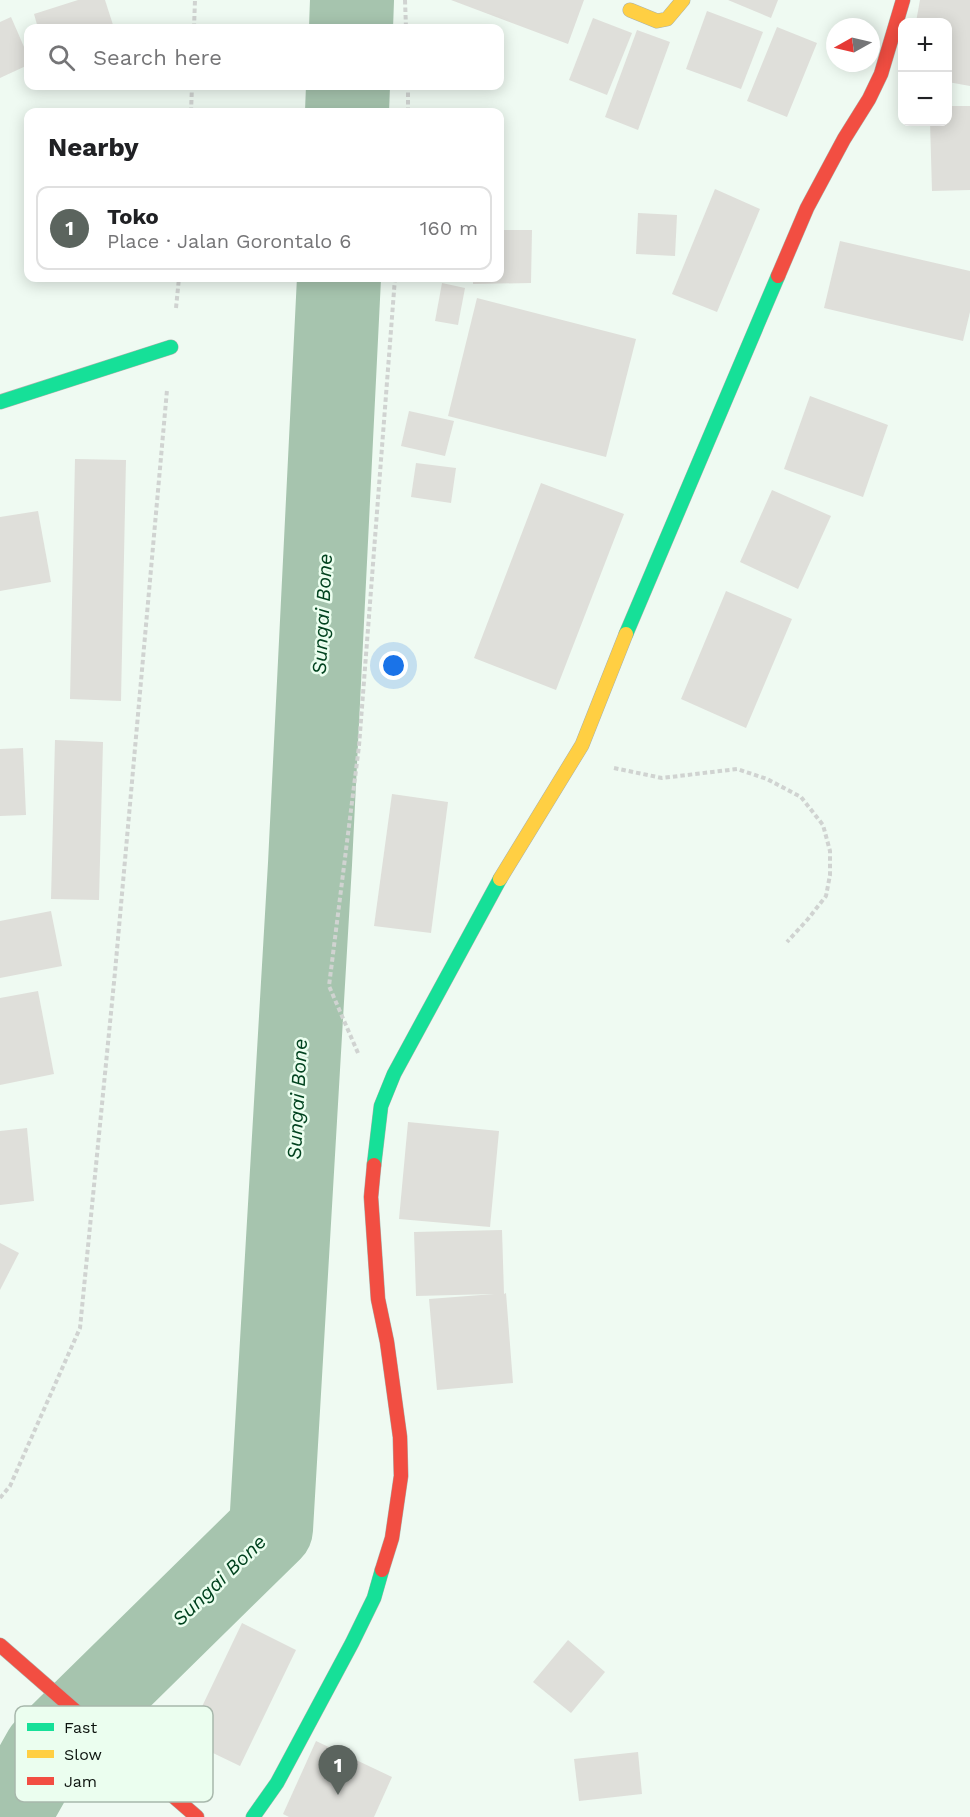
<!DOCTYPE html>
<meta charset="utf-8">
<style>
:root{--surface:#fff;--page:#f6f6f6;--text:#202124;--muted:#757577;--line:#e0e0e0;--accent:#5b645e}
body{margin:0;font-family:"Work Sans",sans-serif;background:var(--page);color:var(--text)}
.controls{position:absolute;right:18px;top:18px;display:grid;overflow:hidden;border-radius:12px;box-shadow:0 3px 15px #0003}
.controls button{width:54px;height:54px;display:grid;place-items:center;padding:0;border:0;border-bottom:2px solid var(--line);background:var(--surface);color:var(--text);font:30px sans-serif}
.compass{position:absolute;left:826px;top:18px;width:54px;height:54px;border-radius:50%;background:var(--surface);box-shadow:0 3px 15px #0003;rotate:262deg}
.you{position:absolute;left:394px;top:666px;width:21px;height:21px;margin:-15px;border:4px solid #fff;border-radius:50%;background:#1a73e8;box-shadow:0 0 0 9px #1a73e833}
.badge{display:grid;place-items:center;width:39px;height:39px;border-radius:50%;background:var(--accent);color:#fff;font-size:20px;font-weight:700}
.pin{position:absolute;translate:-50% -50px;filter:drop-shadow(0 2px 3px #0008)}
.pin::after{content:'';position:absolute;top:32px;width:21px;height:18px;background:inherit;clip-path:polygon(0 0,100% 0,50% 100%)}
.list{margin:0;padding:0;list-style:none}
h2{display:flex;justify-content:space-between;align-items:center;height:78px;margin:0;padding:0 24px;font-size:26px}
h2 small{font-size:20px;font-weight:400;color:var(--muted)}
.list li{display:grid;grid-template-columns:39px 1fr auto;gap:18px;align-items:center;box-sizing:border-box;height:84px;margin:0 12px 12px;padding:0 12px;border:2px solid var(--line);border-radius:12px}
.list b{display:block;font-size:22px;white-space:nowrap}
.list p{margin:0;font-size:20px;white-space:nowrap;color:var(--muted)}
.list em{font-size:20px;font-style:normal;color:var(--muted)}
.icon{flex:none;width:33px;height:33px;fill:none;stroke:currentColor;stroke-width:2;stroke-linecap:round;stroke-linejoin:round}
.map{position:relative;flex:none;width:970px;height:1817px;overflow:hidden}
.search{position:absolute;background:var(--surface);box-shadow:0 3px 15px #0003;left:24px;top:24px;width:480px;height:66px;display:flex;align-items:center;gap:15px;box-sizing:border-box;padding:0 21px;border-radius:12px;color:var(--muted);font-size:22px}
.panel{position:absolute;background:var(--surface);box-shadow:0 3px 15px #0003;left:24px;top:108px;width:480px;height:174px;border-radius:12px}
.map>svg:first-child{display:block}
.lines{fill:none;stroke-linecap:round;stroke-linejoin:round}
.river{stroke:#a6c4ae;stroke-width:84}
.building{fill:#dfdfda}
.fast-casing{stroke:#aab2ac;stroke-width:15}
.slow-casing{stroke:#aab2ac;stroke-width:15}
.jam-casing{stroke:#aab2ac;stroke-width:15}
.path{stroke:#d0d3d1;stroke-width:4;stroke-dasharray:4.5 3;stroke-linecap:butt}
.fast{stroke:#16e098;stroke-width:14}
.slow{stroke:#ffcf43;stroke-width:14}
.jam{stroke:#f24e42;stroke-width:14}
.labels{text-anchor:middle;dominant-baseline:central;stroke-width:5;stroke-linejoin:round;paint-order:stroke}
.water-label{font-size:20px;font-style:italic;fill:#00421e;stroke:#ebfeef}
.key{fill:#ebfeef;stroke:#a8b8ac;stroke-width:1.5}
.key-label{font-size:16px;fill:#0c130e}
</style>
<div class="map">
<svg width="970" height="1817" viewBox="0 0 970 1817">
<rect width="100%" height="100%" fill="#effaf2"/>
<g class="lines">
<g class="river">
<polyline points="351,28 352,0"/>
<polyline points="347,112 348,86"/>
<polyline points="12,1817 11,1811 45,1751 271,1529 310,864 339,278"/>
</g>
</g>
<g class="building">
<polygon points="78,0 105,0 114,28 38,28 34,14"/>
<polygon points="451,0 584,0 568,44"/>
<polygon points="728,0 778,0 771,18"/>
<polygon points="920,0 970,0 970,86 948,82 948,22 916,22"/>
<polygon points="707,11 763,32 741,89 686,69"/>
<polygon points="11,17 28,56 28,65 0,78 0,22"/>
<polygon points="593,18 632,33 607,95 569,80"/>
<polygon points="777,27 817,43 787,117 747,101"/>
<polygon points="637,30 670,42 638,130 605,117"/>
<polygon points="948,106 970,106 970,190 932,191 930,122 948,122"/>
<polygon points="715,189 760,209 717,312 672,294"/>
<polygon points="638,213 677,215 675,256 636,254"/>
<polygon points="500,230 532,230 531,283 473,284 473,278 500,278"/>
<polygon points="840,241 970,271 970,312 963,341 824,308"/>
<polygon points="442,283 465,288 458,325 435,321"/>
<polygon points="477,298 636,339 606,457 448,416"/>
<polygon points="810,396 888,425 863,497 784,469"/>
<polygon points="409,411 454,421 445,456 401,446"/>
<polygon points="75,459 126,460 121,701 70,699"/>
<polygon points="416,463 456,468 451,503 411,497"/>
<polygon points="541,483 624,514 556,690 474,658"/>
<polygon points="772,490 831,516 798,589 740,562"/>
<polygon points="38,511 51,582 0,591 0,517"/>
<polygon points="726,591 792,619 746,728 681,699"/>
<polygon points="55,740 103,742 99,900 51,899"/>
<polygon points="23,748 26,815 0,816 0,749"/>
<polygon points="392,794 448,802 431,933 374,926"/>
<polygon points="51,911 62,966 0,978 0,921"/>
<polygon points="38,991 54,1074 0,1085 0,998"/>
<polygon points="408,1122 499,1131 490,1227 399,1219"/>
<polygon points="27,1128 34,1201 0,1205 0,1131"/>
<polygon points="502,1230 504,1294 506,1293 513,1383 437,1390 429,1299 494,1294 416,1296 414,1232"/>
<polygon points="0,1243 19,1253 0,1290"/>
<polygon points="242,1623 296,1650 240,1766 186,1740"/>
<polygon points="568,1640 605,1672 571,1713 533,1682"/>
<polygon points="316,1741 392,1777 374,1817 289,1817 283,1814"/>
<polygon points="638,1752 642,1794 579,1801 574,1759"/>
</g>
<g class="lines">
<defs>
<g id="fast">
<polyline points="0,402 171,347"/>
<polyline points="626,634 778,276"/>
<polyline points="374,1165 381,1106 394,1074 500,879"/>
<polyline points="253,1817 277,1783 352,1643 374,1598 382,1570"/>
</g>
<g id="slow">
<polyline points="630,10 657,21 667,19 683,0"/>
<polyline points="500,879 582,745 626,634"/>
</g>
<g id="jam">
<polyline points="778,276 807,208 844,139 869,99 881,74 903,0"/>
<polyline points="374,1165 371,1197 378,1299 387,1342 400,1437 401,1476 392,1538 382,1570"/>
<polyline points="0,1645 197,1817"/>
</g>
</defs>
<use href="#fast" class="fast-casing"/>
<use href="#slow" class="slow-casing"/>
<use href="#jam" class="jam-casing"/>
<g class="path">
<polyline points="405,0 406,28"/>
<polyline points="194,28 195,0"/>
<polyline points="191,112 192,86"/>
<polyline points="408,112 408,86"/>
<polyline points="176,308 179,278"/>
<polyline points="614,768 662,778 737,769 767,779 801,797 823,825 830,851 830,875 826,896 808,919 787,942"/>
<polyline points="358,1053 329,986 359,746 395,278"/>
<polyline points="0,1498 10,1486 80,1328 115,972 167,390"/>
</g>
<use href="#fast" class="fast"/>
<use href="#slow" class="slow"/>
<use href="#jam" class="jam"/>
</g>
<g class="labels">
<g class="water-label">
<text transform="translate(322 614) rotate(-87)">Sungai Bone</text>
<text transform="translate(297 1099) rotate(-87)">Sungai Bone</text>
<text transform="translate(219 1580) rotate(-44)">Sungai Bone</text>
</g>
</g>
<rect x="15" y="1706" width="198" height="96" rx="9" class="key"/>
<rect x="27" y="1723" width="27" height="8" fill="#16e098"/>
<rect x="27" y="1750" width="27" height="8" fill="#ffcf43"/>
<rect x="27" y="1777" width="27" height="8" fill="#f24e42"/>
<g class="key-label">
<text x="64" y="1733">Fast</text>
<text x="64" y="1760">Slow</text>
<text x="64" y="1787">Jam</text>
</g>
</svg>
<div class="controls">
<button>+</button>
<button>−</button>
</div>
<svg class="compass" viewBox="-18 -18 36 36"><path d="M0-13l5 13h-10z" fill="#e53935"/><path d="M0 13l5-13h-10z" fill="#757577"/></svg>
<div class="you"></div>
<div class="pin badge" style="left:338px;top:1795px">1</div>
<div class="search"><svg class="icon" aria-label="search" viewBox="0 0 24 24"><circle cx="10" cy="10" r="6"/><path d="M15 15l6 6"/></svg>Search here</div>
<section class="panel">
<h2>Nearby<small></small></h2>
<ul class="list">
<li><span class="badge">1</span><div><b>Toko</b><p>Place · Jalan Gorontalo 6</p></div><em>160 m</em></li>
</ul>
</section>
</div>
